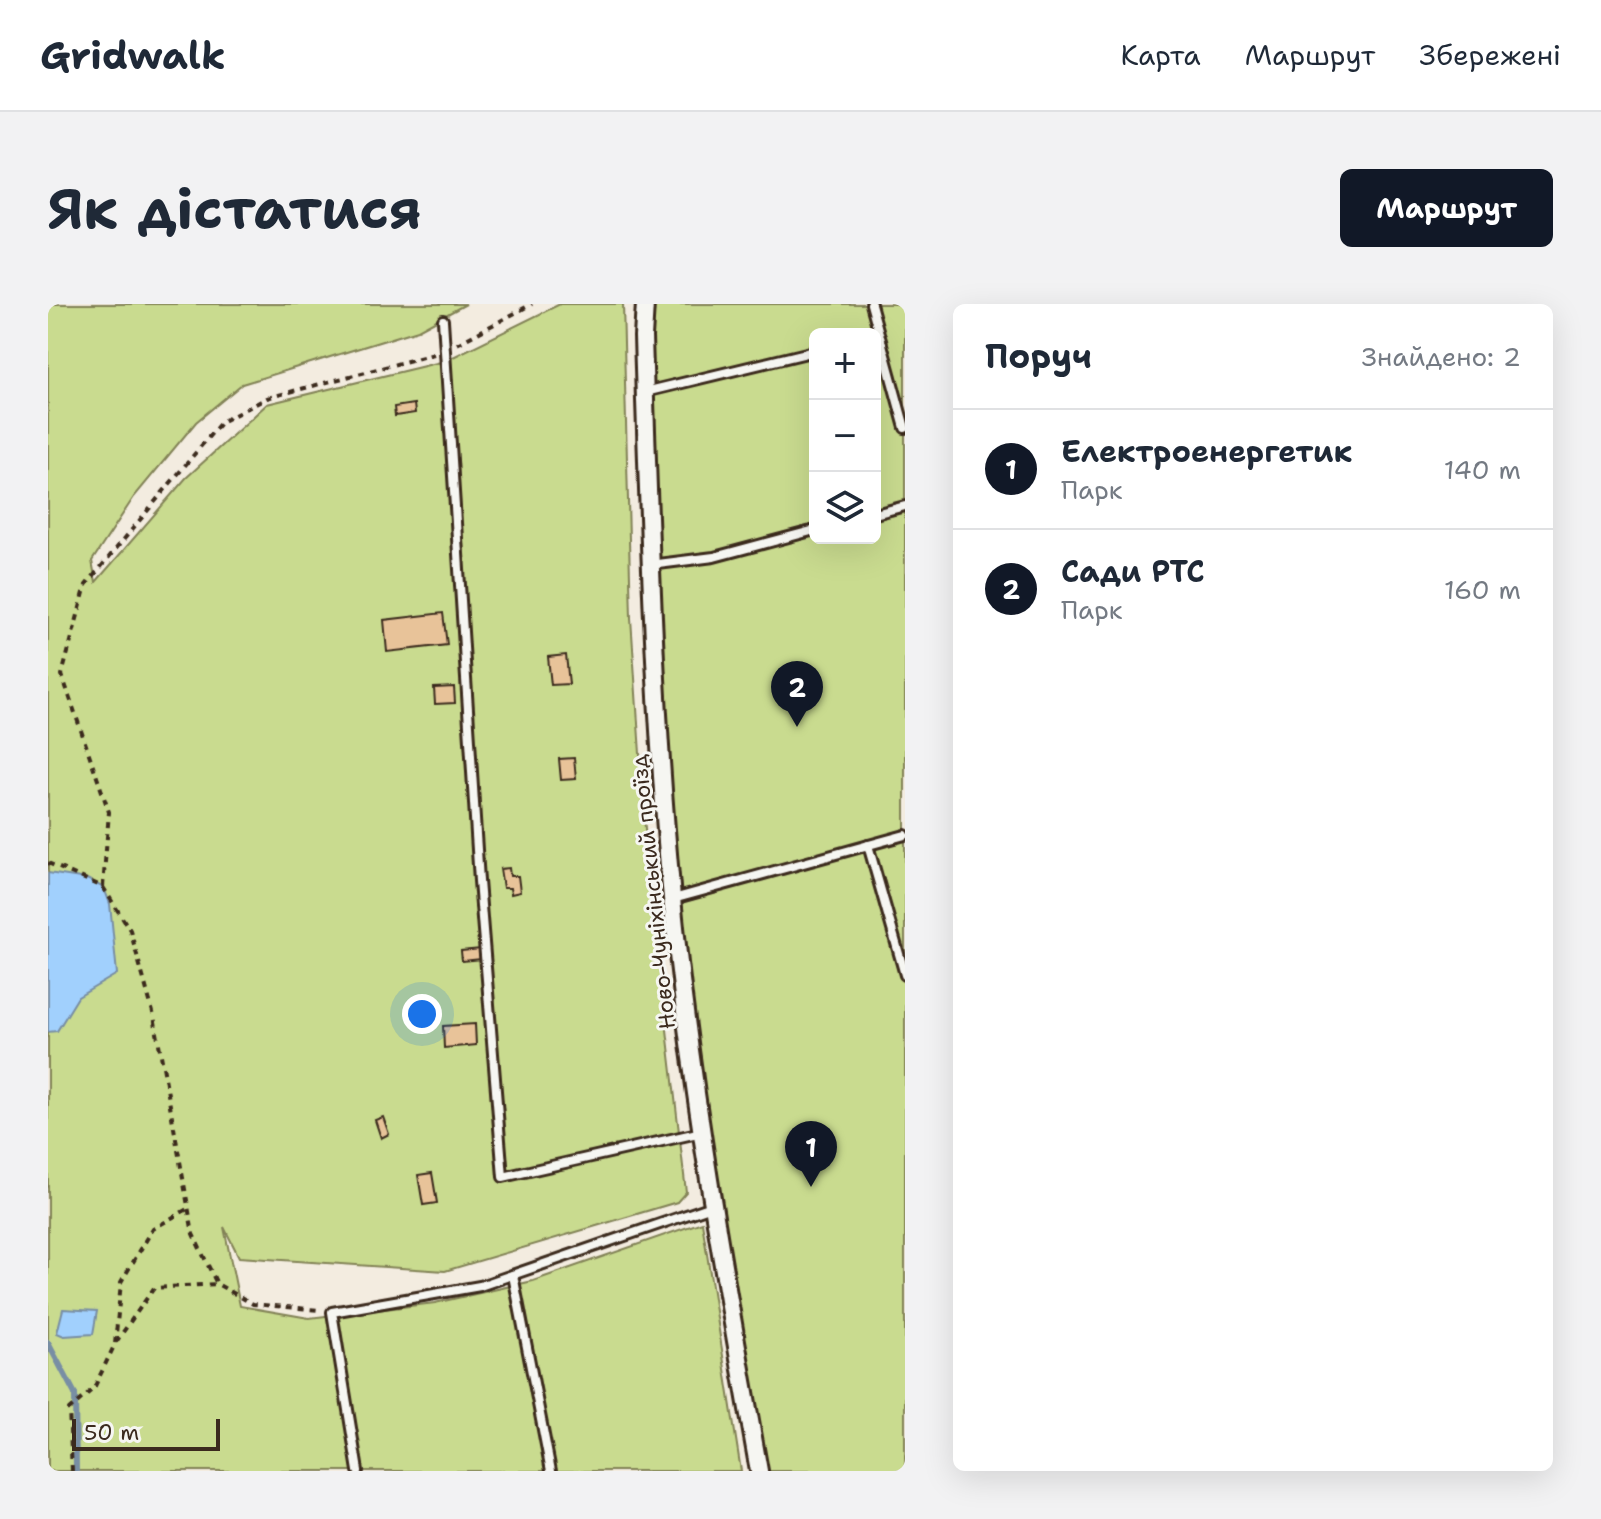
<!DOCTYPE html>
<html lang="uk">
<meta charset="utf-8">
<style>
:root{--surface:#fff;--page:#f2f2f3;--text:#1f2937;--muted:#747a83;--line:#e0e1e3;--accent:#111827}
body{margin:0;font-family:"Shantell Sans",sans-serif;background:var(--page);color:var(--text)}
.controls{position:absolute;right:24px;top:24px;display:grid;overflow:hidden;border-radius:12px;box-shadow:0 8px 32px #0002}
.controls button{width:72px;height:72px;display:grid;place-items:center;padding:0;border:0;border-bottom:2px solid var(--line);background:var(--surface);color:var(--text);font:40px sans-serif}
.scale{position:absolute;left:24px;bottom:20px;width:148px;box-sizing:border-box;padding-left:8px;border:4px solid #3b2a1e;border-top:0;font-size:22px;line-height:28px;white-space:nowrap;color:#3b2a1e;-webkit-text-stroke:6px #f6f6f2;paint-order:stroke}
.you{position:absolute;left:374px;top:710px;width:28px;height:28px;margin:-20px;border:6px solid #fff;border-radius:50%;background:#1a73e8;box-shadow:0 0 0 12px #1a73e833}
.badge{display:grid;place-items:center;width:52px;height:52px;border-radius:50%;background:var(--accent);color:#fff;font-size:26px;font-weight:700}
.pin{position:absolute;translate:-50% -66px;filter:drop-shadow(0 2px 4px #0008)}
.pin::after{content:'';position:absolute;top:42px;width:28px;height:24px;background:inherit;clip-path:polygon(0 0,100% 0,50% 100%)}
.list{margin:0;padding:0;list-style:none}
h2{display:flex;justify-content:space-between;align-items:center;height:104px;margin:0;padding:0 32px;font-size:34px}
h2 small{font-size:26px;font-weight:400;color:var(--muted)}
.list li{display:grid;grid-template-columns:52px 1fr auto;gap:24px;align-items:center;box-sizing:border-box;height:120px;padding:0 32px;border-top:2px solid var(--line)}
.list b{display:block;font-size:30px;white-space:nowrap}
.list p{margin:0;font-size:26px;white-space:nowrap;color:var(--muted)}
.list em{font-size:26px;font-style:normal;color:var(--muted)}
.icon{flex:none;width:44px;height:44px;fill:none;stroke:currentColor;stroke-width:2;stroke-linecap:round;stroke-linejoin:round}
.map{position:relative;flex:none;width:857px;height:1167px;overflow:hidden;border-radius:12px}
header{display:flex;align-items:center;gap:48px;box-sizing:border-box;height:112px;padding:0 40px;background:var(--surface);border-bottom:2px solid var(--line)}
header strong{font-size:38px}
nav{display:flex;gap:44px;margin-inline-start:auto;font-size:28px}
.intro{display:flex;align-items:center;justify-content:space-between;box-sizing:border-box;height:192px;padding:0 48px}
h1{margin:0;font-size:56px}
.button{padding:20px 36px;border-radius:12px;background:var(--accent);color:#fff;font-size:28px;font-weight:700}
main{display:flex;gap:48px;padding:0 48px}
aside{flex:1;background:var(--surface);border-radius:12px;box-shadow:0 8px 32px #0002}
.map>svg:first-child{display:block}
.green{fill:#c9db8f;stroke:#828256;stroke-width:2;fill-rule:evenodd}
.water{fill:#a1d0fd;stroke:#788ea4;stroke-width:2}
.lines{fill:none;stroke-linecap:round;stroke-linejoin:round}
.stream{stroke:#788ea4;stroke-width:6}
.building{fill:#e8c399;stroke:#3b2a1e;stroke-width:2}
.service-casing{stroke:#3b2a1e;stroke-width:14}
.minor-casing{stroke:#3b2a1e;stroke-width:22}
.path{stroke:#3b2a1e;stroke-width:4;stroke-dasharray:6 6;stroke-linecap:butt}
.service{stroke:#f6f6f2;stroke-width:8}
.minor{stroke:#f6f6f2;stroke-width:16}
.labels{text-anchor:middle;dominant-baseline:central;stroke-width:6;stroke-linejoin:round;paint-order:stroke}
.street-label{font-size:22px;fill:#3b2a1e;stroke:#f6f6f2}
</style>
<header>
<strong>Gridwalk</strong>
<nav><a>Карта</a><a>Маршрут</a><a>Збережені</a></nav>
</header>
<div class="intro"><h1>Як дістатися</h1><a class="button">Маршрут</a></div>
<main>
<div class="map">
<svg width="857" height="1167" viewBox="0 0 857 1167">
<rect width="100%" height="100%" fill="#f3ece0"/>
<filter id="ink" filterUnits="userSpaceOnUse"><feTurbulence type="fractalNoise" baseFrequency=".0125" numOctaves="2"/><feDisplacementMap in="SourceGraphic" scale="16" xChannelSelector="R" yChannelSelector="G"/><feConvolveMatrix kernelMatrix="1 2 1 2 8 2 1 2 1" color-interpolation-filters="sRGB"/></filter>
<g filter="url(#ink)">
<g class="green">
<polygon points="0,0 418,0 370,26 194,80 148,118 86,193 44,257 48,278 138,174 219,100 397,57 512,0 575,0 583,314 599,555 638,888 629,898 397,967 191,953 176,923 192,1002 261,1014 387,999 485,977 654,918 693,1167 0,1167"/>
<path d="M600 0H857V1167H715L624 595ZM767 30H827V234H767Z"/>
</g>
<g class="water">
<polygon points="0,569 39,575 56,584 62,600 69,670 30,693 9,727 0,728"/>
<polygon points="15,1005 49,1007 45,1030 16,1032 9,1029"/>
</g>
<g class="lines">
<polyline class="stream" points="0,1039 27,1090 28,1167"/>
</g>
<g class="building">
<polygon points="366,100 367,109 347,112 346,103"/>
<polygon points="395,309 399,341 339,348 336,316"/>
<polygon points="518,351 521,380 503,381 500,353"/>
<polygon points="406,383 407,399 387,400 386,384"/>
<polygon points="526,454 528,475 513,476 511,455"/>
<polygon points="461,564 462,572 470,572 472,588 463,590 462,584 455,584 452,565"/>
<polygon points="433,645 434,655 414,657 413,647"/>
<polygon points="427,720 428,741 396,744 395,722"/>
<polygon points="335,813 341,830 333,834 327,816"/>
<polygon points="384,869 389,899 375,901 370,871"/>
</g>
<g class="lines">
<defs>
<g id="service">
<polyline points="823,0 857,124"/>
<polyline points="395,16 431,577 455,873 654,828"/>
<polyline points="597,88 767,47"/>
<polyline points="827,210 857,202"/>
<polyline points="602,261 666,253 767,226"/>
<polyline points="820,541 857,671"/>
<polyline points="625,595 857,531"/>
<polyline points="465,971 503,1167"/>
<polyline points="310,1167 284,1008 432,982 664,902"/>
</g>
<path id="minor" d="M597 0 595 33C601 220 606 407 624 594 643 786 677 977 711 1167"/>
</defs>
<use href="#service" class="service-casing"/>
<use href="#minor" class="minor-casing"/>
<g class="path">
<polyline points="409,40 484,0"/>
<polyline points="0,559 55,583 82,626 106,712 145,930 169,980 205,1000 272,1006"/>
<polyline points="55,583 61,508 14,371 38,281 173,118 219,94 386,50"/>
<polyline points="68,1038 106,984 169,980"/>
<polyline points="24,1167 21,1106 46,1084 67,1040 73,978 105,925 141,904"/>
</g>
<use href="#service" class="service"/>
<use href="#minor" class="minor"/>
</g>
</g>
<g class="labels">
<g class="street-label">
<text transform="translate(605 588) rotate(-96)">Ново-Чуніхінський проїзд</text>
</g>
</g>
</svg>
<div class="controls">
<button>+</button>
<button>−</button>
<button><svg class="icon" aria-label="layers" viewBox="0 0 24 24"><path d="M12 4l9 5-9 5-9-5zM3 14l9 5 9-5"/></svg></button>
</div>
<div class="scale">50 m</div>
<div class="you"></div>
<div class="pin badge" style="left:763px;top:883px">1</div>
<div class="pin badge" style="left:749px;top:423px">2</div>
</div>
<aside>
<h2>Поруч<small>Знайдено: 2</small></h2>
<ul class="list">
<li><span class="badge">1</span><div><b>Електроенергетик</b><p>Парк</p></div><em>140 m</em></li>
<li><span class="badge">2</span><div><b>Сади РТС</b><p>Парк</p></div><em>160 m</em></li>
</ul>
</aside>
</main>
